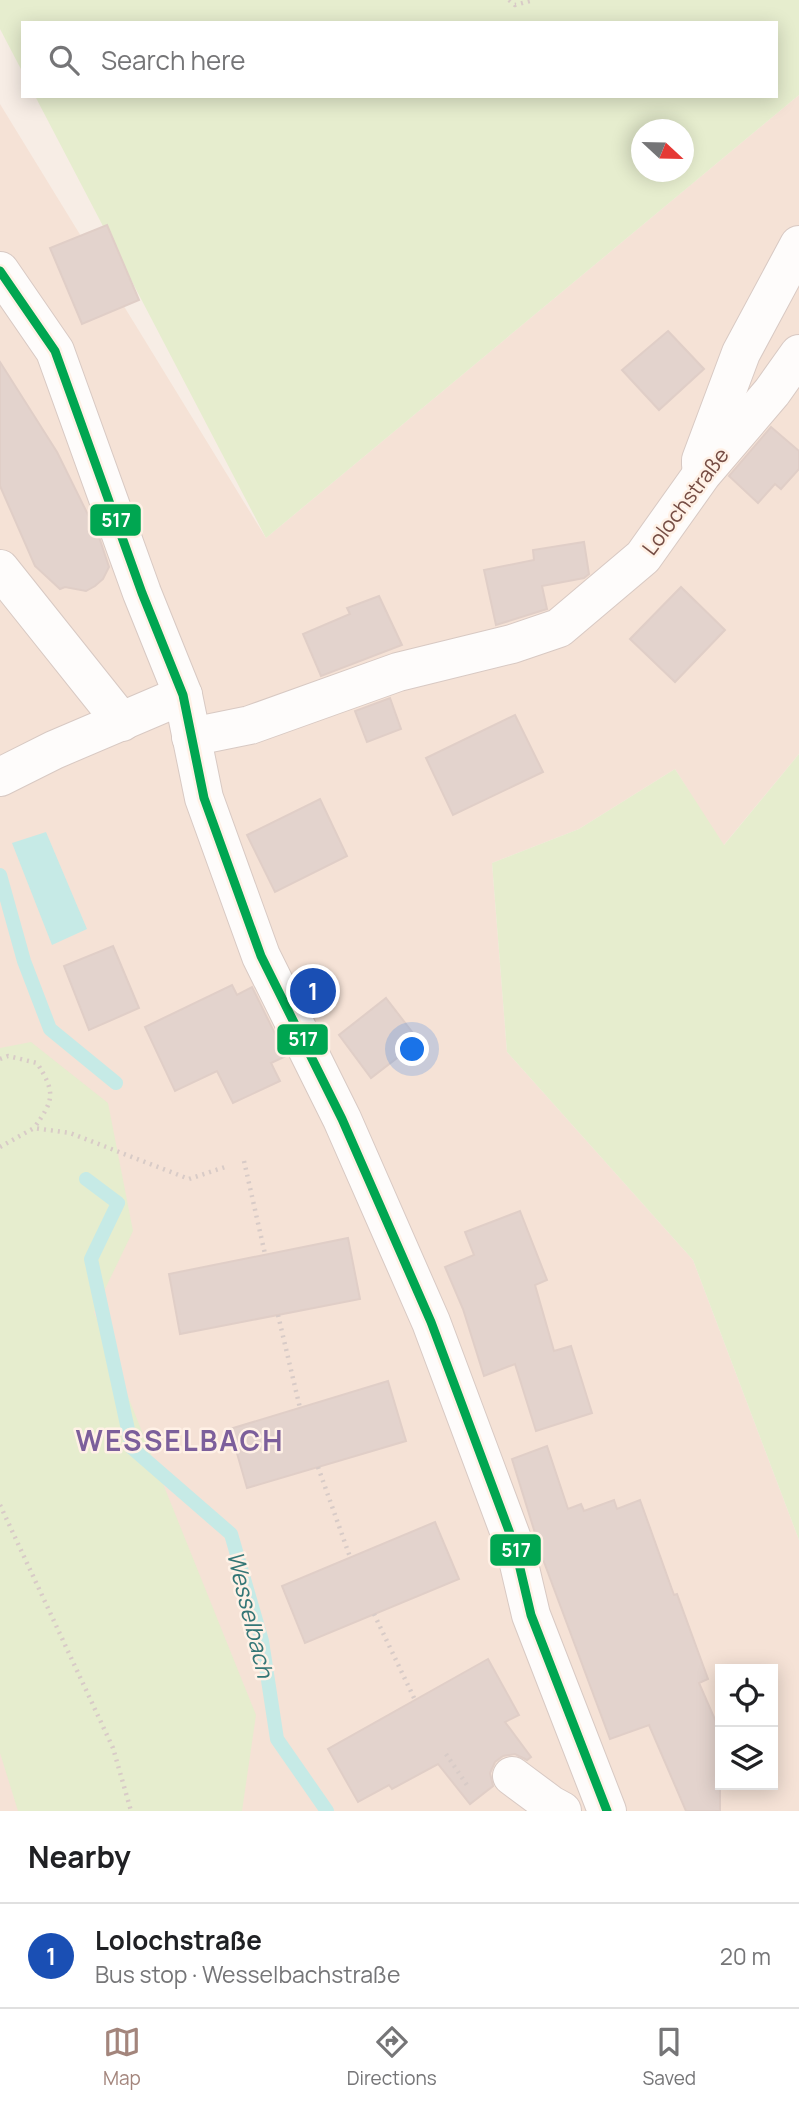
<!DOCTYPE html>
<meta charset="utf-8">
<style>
:root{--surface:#fff;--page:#f6f6f6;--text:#202124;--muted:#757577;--line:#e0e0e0;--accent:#a3857c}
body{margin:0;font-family:Manrope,sans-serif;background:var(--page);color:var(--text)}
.controls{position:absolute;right:21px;bottom:21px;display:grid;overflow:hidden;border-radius:0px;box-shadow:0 4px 18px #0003}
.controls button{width:63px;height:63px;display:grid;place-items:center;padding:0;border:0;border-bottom:2px solid var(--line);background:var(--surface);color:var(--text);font:35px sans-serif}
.compass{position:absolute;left:631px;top:119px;width:63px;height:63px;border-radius:50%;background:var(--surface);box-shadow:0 4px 18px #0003;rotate:112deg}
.you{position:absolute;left:413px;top:1050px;width:24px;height:24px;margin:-18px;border:5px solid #fff;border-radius:50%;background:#1a73e8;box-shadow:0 0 0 10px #1a73e833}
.badge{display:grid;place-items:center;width:46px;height:46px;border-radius:50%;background:var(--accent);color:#fff;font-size:23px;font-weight:700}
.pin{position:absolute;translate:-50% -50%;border:4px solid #fff;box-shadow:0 2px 7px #0006}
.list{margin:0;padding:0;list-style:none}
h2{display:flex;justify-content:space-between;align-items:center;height:91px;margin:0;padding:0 28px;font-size:30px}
h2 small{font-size:23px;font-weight:400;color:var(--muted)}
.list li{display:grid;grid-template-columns:46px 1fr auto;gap:21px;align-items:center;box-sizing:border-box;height:105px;padding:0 28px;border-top:2px solid var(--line)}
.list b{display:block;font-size:26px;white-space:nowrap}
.list p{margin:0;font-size:23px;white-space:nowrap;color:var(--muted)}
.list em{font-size:23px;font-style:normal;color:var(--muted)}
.icon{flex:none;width:38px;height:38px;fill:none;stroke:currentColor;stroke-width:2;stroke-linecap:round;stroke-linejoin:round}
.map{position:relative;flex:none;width:799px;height:1811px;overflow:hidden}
.search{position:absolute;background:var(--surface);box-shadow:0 4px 18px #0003;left:21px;right:21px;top:21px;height:77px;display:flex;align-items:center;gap:18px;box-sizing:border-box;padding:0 24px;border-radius:0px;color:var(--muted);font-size:26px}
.sheet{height:196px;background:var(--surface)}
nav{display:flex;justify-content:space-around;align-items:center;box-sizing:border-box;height:98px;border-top:2px solid var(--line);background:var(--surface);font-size:19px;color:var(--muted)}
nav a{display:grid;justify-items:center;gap:4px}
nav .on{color:var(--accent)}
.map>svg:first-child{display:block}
.residential{fill:#f5e2d6;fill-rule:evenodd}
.green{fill:#e6edce;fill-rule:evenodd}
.water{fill:#c6eae6}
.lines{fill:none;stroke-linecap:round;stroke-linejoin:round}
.stream{stroke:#c6eae6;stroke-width:14}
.building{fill:#e3d3cd;stroke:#e0cec7;stroke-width:2}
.minor-casing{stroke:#d8c9c3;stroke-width:40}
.path{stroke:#d8cbc7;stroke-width:4.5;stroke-dasharray:2 5;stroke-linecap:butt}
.minor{stroke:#fefcfb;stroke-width:38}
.bus-1-casing{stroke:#fff1e6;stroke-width:14}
.bus-1{stroke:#00a651;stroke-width:9}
.labels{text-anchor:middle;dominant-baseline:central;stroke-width:5;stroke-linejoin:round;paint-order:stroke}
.street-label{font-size:21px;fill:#764d44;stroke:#fff1e6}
.water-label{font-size:23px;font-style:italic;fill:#347676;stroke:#fff1e6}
.district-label{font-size:28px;font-weight:bold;letter-spacing:2px;fill:#7c5f9b;stroke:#fff1e6}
.line-badge{stroke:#fff1e6;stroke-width:2.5}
.badge-label{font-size:19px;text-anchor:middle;font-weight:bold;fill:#fff}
</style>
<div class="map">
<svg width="799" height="1811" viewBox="0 0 799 1811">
<rect width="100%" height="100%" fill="#f7ede5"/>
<path class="residential" d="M799 95V754L723 846 675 769 579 829 492 863 507 1052 693 1260 799 1540V1811H0V104L266 538ZM720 1669H773V1785H720Z"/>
<g class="green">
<path d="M0 0H799V95L266 538 35 96H776V23H23V73L0 29ZM642 130H684V172H642Z"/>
<polygon points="799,754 799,1540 693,1260 507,1052 492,863 579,829 675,769 724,845"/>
<polygon points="31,1042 108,1103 133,1231 94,1312 256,1715 242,1811 18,1811 0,1753 0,1048"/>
</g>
<polygon class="water" points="46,832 87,929 52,945 12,843"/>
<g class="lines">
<g class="stream">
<polyline points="0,875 24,961 50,1029 116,1083"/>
<polyline points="86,1179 118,1203 91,1259 132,1448 231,1534 262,1641 277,1739 327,1811"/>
</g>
</g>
<g class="building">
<polygon points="107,225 139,300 82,324 50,248"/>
<polygon points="668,331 704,369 659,410 622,370"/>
<polygon points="0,362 57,452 99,537 109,567 103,579 95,586 86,591 65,587 60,589 35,566 0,486"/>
<polygon points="771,427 799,451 799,469 781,489 775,484 758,503 729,476"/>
<polygon points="584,542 589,574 584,578 542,586 547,609 496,625 484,570 534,560 533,550"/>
<polygon points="681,587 725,630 675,682 630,639"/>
<polygon points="379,596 402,645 321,676 303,634 350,614 347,608"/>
<polygon points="390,698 401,729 367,742 355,711"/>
<polygon points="515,715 543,772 453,815 426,758"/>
<polygon points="320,799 347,856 275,892 247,835"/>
<polygon points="113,946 139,1008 89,1030 64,966"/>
<polygon points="232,985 237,995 252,987 286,1056 271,1063 280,1081 233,1103 217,1071 175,1091 145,1027"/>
<polygon points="386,998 419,1041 371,1078 339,1035"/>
<polygon points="520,1211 547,1280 535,1285 554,1351 571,1346 592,1413 536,1431 515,1364 484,1376 463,1309 445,1267 474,1255 465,1232"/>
<polygon points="348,1238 360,1299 180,1334 169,1274"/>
<polygon points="388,1381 406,1441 247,1488 230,1429"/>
<polygon points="547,1446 568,1509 581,1504 584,1511 614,1500 617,1509 640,1500 674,1595 677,1594 708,1679 699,1683 720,1731 720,1811 686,1811 649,1725 610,1739 544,1562 512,1459"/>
<polygon points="435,1522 459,1579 305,1643 282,1586"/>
<polygon points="488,1659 519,1715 505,1722 531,1757 527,1760 515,1754 503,1756 495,1762 490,1773 493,1786 470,1804 438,1764 392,1789 389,1785 358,1802 328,1749"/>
</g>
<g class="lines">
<defs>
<g id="minor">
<polyline points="0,271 55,351 142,593 183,695 204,798 261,956 342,1119 431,1322 515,1547 531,1615 607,1811"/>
<polyline points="701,465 701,460 741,353 799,245"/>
<polyline points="0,569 122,722"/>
<polyline points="191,737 250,725 398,672 512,644 559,628 643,557 702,474 772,392 799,354"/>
<polyline points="0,777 54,750 183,695"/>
<polyline points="512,1776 551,1805 562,1811"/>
</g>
</defs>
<use href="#minor" class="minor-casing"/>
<g class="path">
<polyline points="509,0 515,5 534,0"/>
<path d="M0 1059 8 1056 37 1063C56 1093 54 1100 34 1128"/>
<polyline points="0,1147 34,1128 70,1133 189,1179 225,1167"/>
<polyline points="244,1161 265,1254"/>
<polyline points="278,1315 300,1408"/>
<polyline points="318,1467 350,1557"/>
<polyline points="0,1505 113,1748 131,1811"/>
<polyline points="374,1614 415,1700"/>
<polyline points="446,1754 469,1788"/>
</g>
<use href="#minor" class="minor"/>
<defs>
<polyline id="bus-1" points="0,271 55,351 142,593 183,695 204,798 261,956 342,1119 431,1322 515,1547 531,1615 607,1811"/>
</defs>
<use href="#bus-1" class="bus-1-casing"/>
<use href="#bus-1" class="bus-1"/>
</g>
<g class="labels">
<g class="street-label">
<text transform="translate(685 501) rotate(-53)">Lolochstraße</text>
</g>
<g class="water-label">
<text transform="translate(251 1614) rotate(76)">Wesselbach</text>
</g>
<g class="district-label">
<text x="180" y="1440">WESSELBACH</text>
</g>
</g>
<g class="line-badge">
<rect x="89" y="503" width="53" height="34" rx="7" fill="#00a651"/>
<rect x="276" y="1023" width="53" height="33" rx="7" fill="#00a651"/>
<rect x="489" y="1533" width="53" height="34" rx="7" fill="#00a651"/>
</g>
<g class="badge-label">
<text x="116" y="527">517</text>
<text x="303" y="1046">517</text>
<text x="516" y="1557">517</text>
</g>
</svg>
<div class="controls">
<button><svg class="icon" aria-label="locate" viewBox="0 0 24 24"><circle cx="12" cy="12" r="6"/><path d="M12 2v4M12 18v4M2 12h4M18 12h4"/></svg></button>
<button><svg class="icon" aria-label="layers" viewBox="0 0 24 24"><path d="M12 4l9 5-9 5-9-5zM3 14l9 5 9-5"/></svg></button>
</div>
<svg class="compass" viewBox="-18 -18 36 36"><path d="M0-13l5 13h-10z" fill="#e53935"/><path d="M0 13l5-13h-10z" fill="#757577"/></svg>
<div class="you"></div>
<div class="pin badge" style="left:313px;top:991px;background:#1a4fb4">1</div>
<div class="search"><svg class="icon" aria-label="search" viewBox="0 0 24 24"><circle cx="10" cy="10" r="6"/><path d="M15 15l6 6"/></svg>Search here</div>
</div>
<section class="sheet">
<h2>Nearby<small></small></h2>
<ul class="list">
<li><span class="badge" style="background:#1a4fb4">1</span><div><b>Lolochstraße</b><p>Bus stop · Wesselbachstraße</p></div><em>20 m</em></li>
</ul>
</section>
<nav>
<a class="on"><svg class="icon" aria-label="map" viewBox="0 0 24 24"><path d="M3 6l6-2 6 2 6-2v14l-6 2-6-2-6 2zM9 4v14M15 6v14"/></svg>Map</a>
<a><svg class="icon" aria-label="directions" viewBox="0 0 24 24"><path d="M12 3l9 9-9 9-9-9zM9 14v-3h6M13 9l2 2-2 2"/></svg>Directions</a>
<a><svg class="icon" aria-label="saved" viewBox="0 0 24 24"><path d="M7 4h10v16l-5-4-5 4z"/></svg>Saved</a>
</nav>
